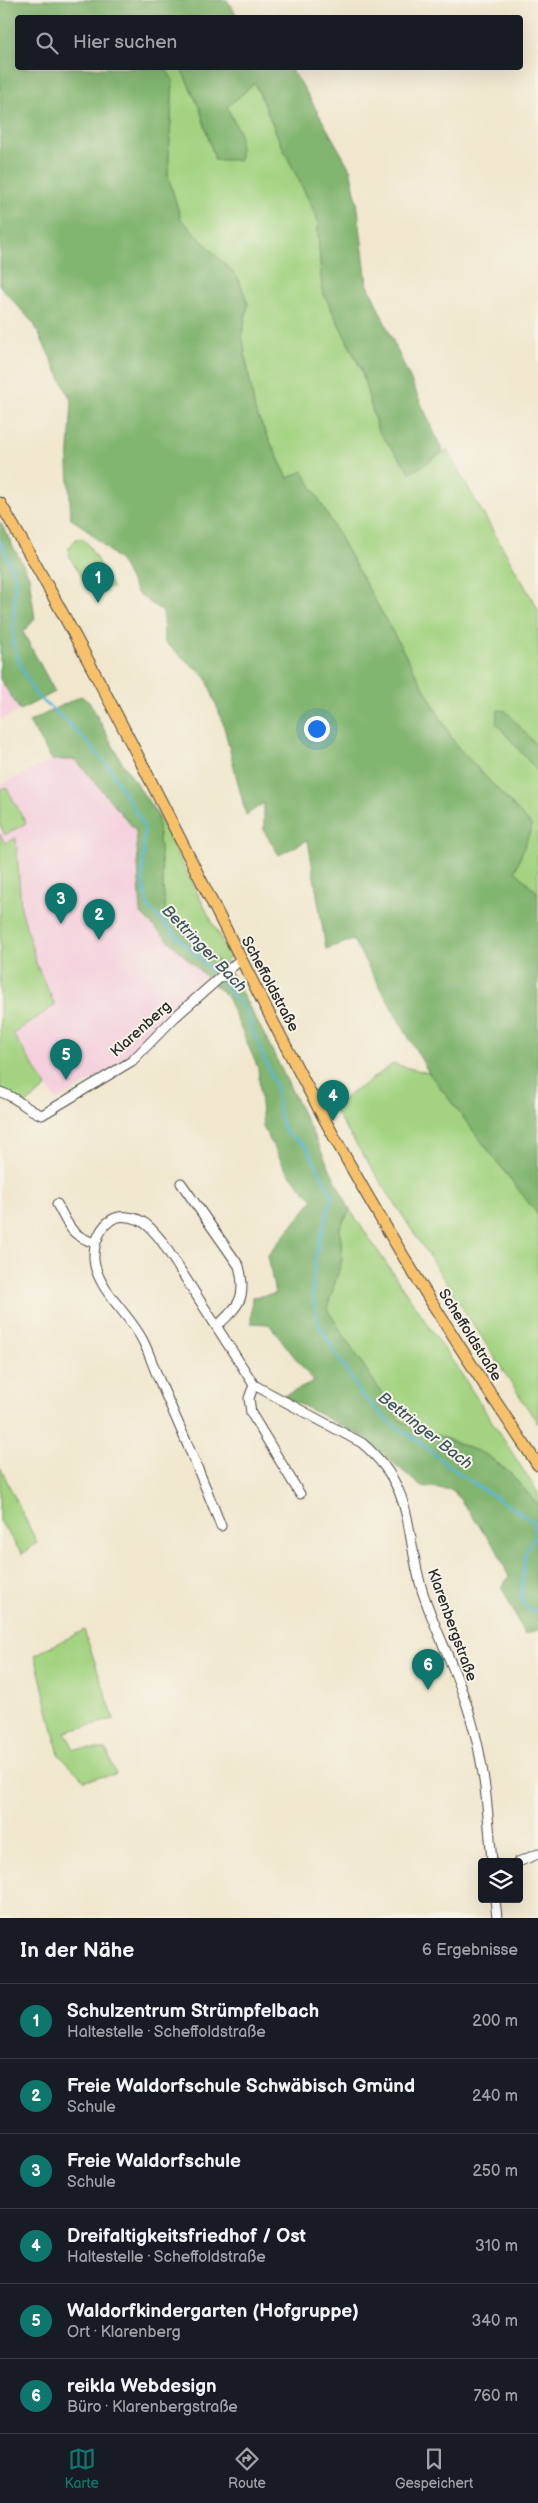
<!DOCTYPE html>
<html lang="de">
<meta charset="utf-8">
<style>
:root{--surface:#171b24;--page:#20242c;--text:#f1f3f6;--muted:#9ea1a6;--line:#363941;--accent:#0f766e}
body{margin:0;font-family:"Balsamiq Sans",sans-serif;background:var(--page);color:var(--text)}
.controls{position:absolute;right:15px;bottom:15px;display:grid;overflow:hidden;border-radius:5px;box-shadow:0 5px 20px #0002}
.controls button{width:45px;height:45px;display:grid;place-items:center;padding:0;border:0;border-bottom:1px solid var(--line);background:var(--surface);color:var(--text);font:25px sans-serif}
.you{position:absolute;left:316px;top:728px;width:18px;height:18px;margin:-12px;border:4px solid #fff;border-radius:50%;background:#1a73e8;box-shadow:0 0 0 8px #1a73e833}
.badge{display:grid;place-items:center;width:32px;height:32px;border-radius:50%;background:var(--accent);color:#fff;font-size:16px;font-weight:700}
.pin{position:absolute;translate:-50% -41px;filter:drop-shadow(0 1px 2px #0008)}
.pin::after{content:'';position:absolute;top:26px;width:18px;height:15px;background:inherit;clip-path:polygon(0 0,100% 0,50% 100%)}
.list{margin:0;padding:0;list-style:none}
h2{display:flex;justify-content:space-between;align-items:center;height:65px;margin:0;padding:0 20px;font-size:21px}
h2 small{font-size:16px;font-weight:400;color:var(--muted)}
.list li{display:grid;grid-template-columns:32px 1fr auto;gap:15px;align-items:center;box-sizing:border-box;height:75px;padding:0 20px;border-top:1px solid var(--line)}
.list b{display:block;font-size:19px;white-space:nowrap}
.list p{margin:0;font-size:16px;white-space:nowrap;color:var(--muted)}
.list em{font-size:16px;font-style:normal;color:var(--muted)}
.icon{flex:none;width:28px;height:28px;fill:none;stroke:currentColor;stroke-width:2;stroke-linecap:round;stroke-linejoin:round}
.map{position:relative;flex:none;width:538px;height:1918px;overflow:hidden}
.search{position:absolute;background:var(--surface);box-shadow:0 5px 20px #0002;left:15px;right:15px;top:15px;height:55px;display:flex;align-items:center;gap:12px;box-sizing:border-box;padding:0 18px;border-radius:5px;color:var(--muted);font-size:19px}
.sheet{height:515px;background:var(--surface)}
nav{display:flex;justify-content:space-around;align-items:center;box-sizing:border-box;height:70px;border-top:1px solid var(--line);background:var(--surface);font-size:14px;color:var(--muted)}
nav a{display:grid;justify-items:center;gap:2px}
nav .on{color:var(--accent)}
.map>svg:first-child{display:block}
.built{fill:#f4cfdd}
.green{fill:#a3d381;stroke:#677f56}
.forest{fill:#82b56f;stroke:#56704d}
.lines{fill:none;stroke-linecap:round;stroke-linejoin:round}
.stream{stroke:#5bb7d9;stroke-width:2.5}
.minor-casing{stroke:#494743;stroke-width:11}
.major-casing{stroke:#494743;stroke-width:13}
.minor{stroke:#fff;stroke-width:9}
.major{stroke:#f6c16b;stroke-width:11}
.labels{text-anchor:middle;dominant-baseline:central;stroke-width:4;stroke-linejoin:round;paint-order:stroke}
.street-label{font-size:15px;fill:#2b2b2b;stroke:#f7f3e8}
.water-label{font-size:16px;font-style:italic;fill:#39555f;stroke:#f7f3e8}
</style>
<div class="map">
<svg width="538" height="1918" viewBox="0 0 538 1918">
<rect width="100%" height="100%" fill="#f7f3e8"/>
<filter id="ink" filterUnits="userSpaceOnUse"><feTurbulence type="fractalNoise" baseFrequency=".02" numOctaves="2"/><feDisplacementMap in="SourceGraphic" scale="10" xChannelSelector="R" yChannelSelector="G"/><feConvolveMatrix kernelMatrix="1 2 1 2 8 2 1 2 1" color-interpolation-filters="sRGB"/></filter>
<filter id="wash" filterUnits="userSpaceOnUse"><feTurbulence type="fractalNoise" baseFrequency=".0096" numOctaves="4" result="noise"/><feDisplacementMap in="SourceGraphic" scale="20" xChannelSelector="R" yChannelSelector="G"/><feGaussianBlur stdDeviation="1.12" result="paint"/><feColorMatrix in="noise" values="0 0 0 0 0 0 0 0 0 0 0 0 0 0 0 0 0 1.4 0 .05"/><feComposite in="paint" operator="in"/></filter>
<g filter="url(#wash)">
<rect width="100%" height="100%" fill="#f0e7ce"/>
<g class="built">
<polygon points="0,679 20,710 0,720"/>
<polygon points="52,760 76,760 136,831 141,914 209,980 128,1059 56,1101 13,1034 55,1005 37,966 21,908 16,838 5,843 0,834 0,785"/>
</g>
<g class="green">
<polygon points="165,68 181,68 200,109 215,160 240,134 227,107 255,83 281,144 317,217 322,290 361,369 378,431 443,452 447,451 538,609 538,893 515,871 532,826 455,744 303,472 288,478 255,411 242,335 248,304 238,278 181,219 168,176 173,80"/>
<polygon points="76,539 83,539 88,544 113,588 86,584 69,556 69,548"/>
<polygon points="6,787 26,823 5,835 0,825 0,790"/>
<polygon points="157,814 230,957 222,966 165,908"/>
<polygon points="0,834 5,843 16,838 21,908 37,966 55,1005 13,1034 47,1087 26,1104 0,1089"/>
<polygon points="393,1064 429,1073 538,1215 538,1424 332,1107"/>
<polygon points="350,1210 460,1372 538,1493 538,1505 511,1474 487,1455 399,1420 326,1309 342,1260 340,1227"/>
<polygon points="0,1467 37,1543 22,1554 0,1521"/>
<polygon points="84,1630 114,1719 65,1732 74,1749 106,1749 116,1774 84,1780 59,1755 35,1655"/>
</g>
<g class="forest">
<polygon points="0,0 227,0 238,17 18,18 18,68 165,68 173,80 168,176 181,219 238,278 248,304 242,335 255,411 288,478 303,471 455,744 532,826 515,871 538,893 538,1215 429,1073 353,940 326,949 308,840 279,855 264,831 264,803 246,815 223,723 206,677 164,642 163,612 137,593 121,562 85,528 71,519 68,465 72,402 34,324 0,286"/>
<polygon points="181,68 289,68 301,83 350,169 357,201 367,283 443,452 411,473 378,431 361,369 322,290 317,217 281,144 255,83 227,107 240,134 240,160 215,160 200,109"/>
<polygon points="0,522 29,576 35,619 23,632 55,692 20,710 0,679"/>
<polygon points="81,696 90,703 121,761 157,814 165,908 232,975 266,1038 350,1210 340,1227 342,1260 327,1309 399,1420 487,1455 511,1474 538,1505 538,1630 524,1634 502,1587 509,1577 497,1550 453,1490 420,1486 364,1437 284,1396 314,1382 269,1324 251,1323 252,1297 275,1294 268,1255 313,1200 286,1170 263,1127 258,1068 227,997 141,914 136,831 76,760 52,760 29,722"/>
<polygon points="498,710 506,711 538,747 538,772 496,723"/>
</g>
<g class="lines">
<g class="stream">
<polyline points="0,540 15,576 13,643 23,671 35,694 72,726 107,764 144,826 143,882 148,907 217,976"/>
<polyline points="221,980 244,1009 276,1087 280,1119 286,1133 306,1146 332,1195 315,1258 312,1295 319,1325 360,1393 387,1420 419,1442 462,1476 534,1522 535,1535 525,1553 521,1600 528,1609 538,1612"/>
</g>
</g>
</g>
<g filter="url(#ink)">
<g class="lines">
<defs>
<g id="minor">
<path d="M0 1092C16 1096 26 1110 42 1115L132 1061 175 1017 240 960"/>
<path d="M181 1183 239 1266C247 1297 240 1305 217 1326"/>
<path d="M57 1204C69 1226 70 1235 95 1243"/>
<polyline points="254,1385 249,1398 251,1413 300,1494"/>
<path d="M221 1526C202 1477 181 1429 160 1382 154 1369 150 1355 144 1343 131 1315 103 1296 95 1266 90 1246 103 1212 128 1217 144 1219 151 1228 161 1240L254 1385 362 1443C416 1489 404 1530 422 1590 436 1634 459 1674 471 1719 485 1765 488 1814 492 1862"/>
<polyline points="518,1862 538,1854"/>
<polyline points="495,1899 497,1918"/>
</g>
<path id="major" d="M0 503C114 696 207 899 312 1096 380 1224 457 1346 538 1465"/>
</defs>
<use href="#minor" class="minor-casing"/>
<use href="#major" class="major-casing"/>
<use href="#minor" class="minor"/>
<use href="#major" class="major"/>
</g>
</g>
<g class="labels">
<g class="street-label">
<text transform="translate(270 984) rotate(62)">Scheffoldstraße</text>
<text transform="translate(141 1029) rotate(-42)">Klarenberg</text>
<text transform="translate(470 1335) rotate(58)">Scheffoldstraße</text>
<text transform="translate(452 1625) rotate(70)">Klarenbergstraße</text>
</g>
<g class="water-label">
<text transform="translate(204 949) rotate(46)">Bettringer Bach</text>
<text transform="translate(425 1431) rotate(38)">Bettringer Bach</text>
</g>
</g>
</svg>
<div class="controls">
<button><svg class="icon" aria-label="layers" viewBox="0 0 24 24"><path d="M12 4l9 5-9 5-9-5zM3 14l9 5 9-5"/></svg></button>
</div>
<div class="you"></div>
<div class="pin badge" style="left:98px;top:603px">1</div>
<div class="pin badge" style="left:99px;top:940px">2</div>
<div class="pin badge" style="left:61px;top:924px">3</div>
<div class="pin badge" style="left:333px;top:1121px">4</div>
<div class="pin badge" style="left:66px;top:1080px">5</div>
<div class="pin badge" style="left:428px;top:1690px">6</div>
<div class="search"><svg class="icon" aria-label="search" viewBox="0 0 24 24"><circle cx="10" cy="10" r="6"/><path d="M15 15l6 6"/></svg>Hier suchen</div>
</div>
<section class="sheet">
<h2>In der Nähe<small>6 Ergebnisse</small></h2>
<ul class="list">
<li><span class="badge">1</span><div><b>Schulzentrum Strümpfelbach</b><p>Haltestelle · Scheffoldstraße</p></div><em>200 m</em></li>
<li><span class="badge">2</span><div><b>Freie Waldorfschule Schwäbisch Gmünd</b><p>Schule</p></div><em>240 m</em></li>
<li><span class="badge">3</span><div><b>Freie Waldorfschule</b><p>Schule</p></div><em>250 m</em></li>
<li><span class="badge">4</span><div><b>Dreifaltigkeitsfriedhof / Ost</b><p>Haltestelle · Scheffoldstraße</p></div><em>310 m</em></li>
<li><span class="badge">5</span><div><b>Waldorfkindergarten (Hofgruppe)</b><p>Ort · Klarenberg</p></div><em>340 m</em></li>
<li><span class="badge">6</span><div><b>reikla Webdesign</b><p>Büro · Klarenbergstraße</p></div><em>760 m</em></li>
</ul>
</section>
<nav>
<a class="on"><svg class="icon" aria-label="map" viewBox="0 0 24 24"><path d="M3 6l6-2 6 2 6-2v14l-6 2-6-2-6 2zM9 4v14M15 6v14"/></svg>Karte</a>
<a><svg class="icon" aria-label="directions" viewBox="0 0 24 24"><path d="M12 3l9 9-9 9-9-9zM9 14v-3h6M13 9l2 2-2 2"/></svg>Route</a>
<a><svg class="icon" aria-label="saved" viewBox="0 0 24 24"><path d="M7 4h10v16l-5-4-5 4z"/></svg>Gespeichert</a>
</nav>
